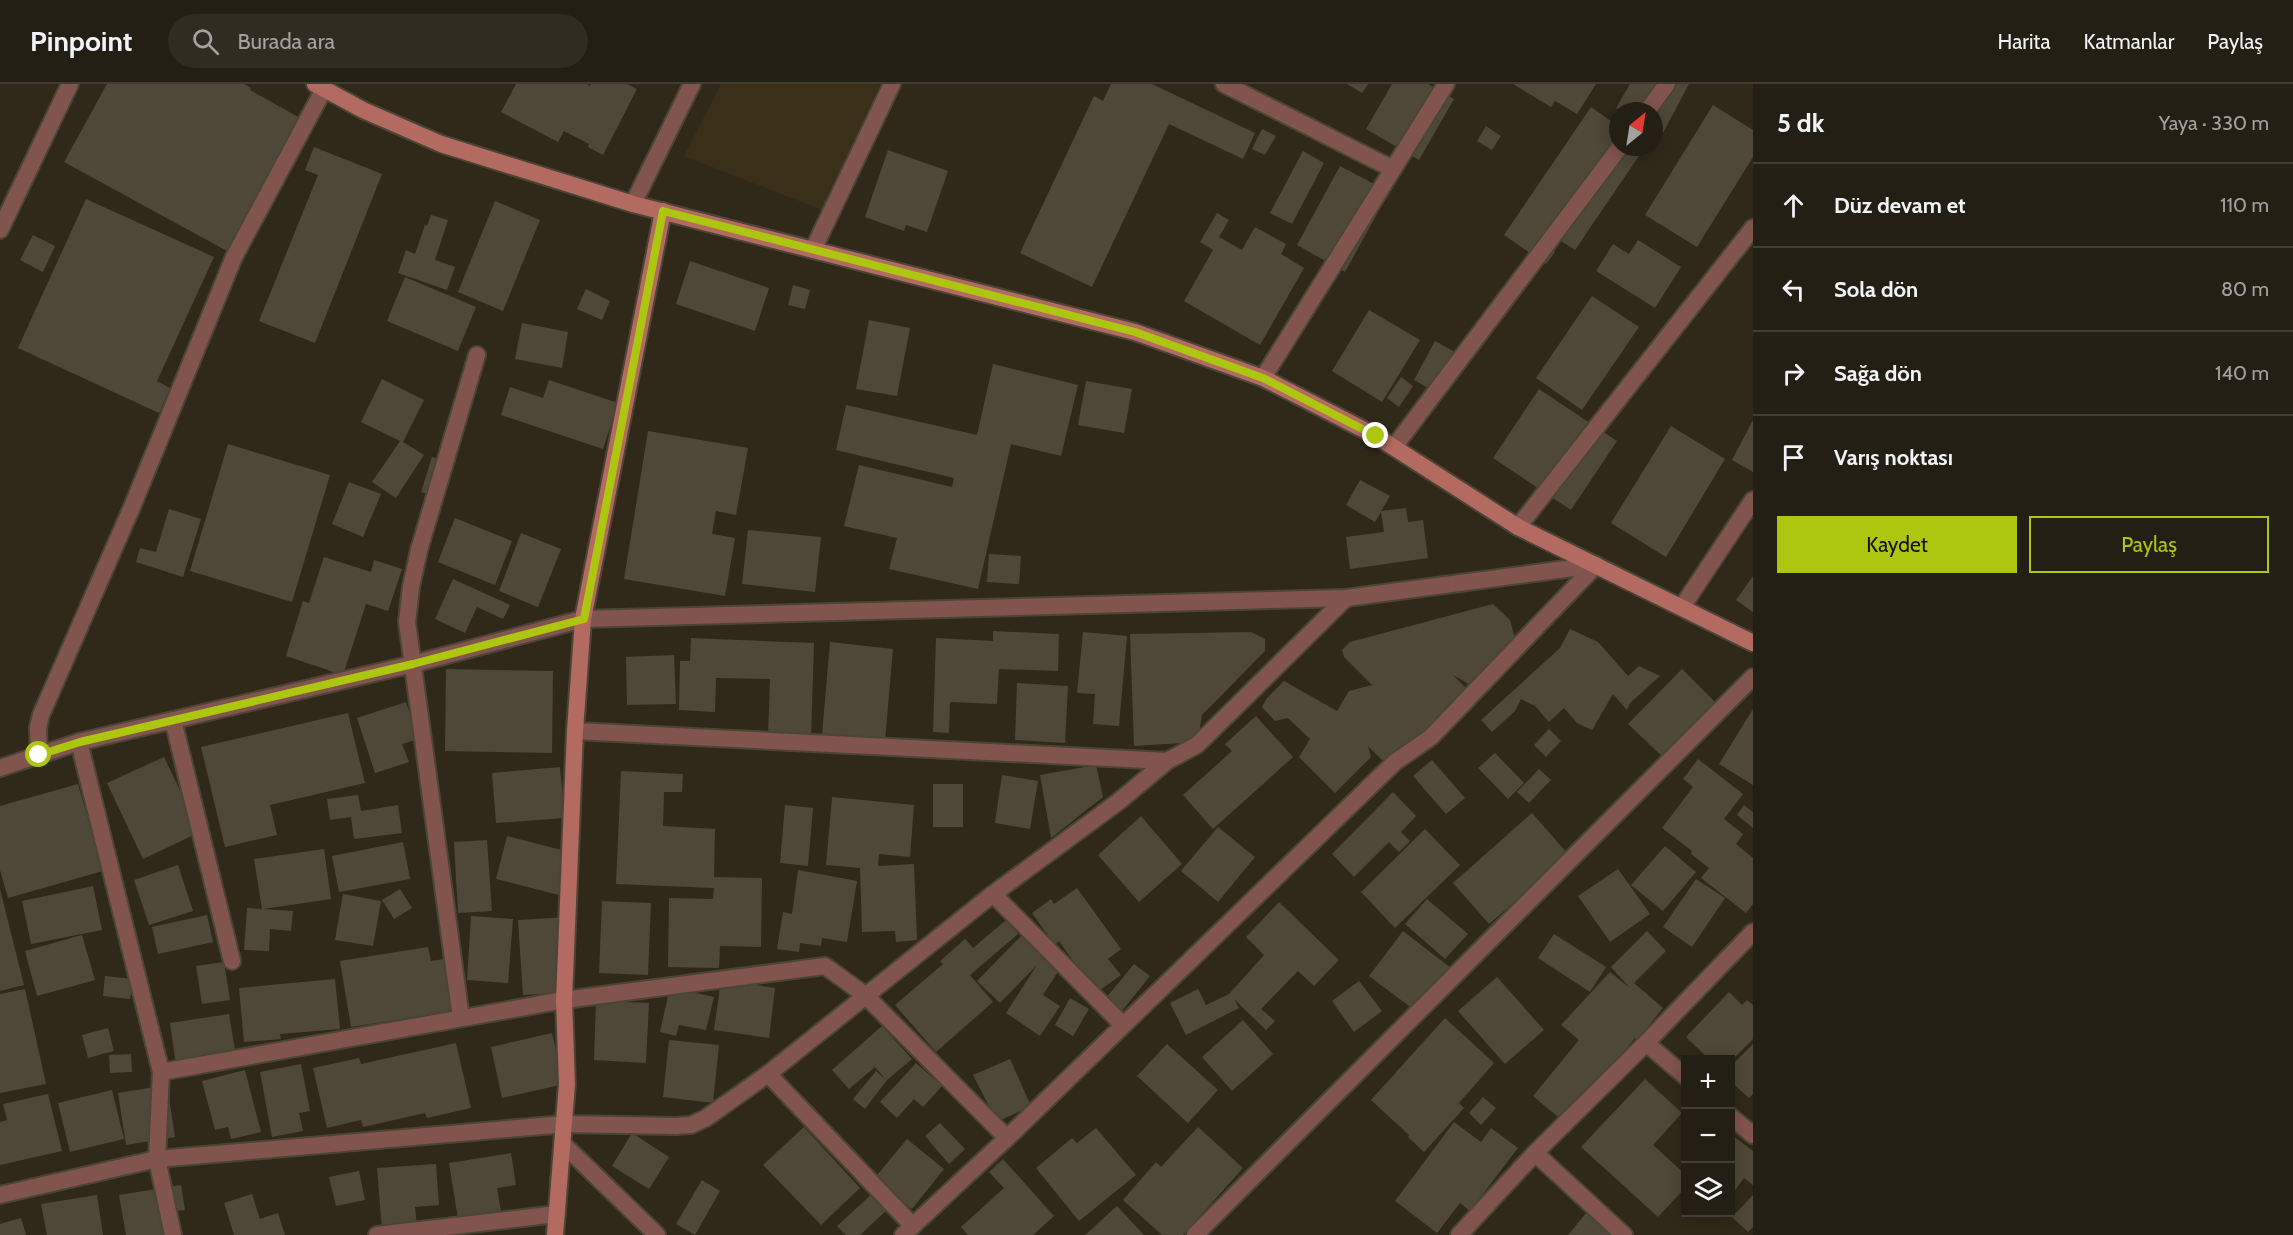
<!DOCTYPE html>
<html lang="tr">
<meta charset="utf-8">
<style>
:root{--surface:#241f14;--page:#302c22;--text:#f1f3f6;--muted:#a3a2a0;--line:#413d34;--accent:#adc610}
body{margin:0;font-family:Cabin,sans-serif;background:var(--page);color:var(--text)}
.controls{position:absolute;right:18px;bottom:18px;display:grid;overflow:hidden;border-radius:0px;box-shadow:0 3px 15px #0003}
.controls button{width:54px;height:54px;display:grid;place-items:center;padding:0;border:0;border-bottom:2px solid var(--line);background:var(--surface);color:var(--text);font:30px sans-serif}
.compass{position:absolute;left:1609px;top:18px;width:54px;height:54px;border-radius:50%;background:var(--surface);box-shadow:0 3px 15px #0003;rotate:30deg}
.stop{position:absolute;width:18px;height:18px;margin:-14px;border:4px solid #adc610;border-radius:50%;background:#fff}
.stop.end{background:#adc610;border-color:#fff;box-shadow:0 2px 6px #0008}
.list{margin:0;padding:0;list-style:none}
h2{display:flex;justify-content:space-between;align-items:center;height:78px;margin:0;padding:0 24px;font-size:26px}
h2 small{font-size:20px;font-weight:400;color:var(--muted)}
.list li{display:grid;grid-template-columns:39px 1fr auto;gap:18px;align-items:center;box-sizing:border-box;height:84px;padding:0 24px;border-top:2px solid var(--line)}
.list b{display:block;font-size:22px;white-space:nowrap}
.list em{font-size:20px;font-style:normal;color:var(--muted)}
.actions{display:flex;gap:12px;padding:18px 24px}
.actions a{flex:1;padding:14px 0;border:2px solid var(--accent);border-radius:0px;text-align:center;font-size:21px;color:var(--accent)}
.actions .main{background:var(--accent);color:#111}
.icon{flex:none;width:33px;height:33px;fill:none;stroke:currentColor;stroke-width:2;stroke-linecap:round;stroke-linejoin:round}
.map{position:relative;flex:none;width:1753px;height:1151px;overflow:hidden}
header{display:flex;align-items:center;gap:36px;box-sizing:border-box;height:84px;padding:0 30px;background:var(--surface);border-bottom:2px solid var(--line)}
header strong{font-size:28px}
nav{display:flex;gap:33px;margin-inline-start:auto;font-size:21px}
.search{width:420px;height:54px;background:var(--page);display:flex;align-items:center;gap:15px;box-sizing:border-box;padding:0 21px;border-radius:33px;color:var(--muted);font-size:22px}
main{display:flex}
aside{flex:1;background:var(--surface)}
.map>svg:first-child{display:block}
.built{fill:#3a301a}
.building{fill:#4f4838}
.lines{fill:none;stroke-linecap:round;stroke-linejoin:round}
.minor-casing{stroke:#4b4536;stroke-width:20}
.tertiary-casing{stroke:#4b4536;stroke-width:20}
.secondary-casing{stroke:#4b4536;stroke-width:20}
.minor{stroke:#82544e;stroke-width:16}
.tertiary{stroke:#82544e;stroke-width:16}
.secondary{stroke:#b36a61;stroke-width:16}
.route{stroke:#adc610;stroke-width:8}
</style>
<header>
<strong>Pinpoint</strong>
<div class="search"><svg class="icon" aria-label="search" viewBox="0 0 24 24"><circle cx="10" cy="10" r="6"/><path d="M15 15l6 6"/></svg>Burada ara</div>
<nav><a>Harita</a><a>Katmanlar</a><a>Paylaş</a></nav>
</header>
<main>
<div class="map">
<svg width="1753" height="1151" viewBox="0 0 1753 1151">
<rect width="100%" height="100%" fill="#30291a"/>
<polygon class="built" points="721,0 880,0 822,126 684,72"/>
<g class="building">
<polygon points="107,0 244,0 251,4 250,6 300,34 227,167 64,78"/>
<polygon points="516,0 587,0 590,2 591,0 627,0 637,5 603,71 588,63 589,60 564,47 558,58 501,28"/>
<polygon points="1111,0 1152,0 1255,49 1243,75 1169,40 1092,203 1020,169 1094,12 1103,17"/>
<polygon points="1347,0 1368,0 1362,9"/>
<polygon points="1392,0 1428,0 1454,15 1419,76 1366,45"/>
<polygon points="1513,0 1596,0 1577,30 1555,17 1551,23"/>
<polygon points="1630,0 1689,0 1663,49 1654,44 1654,27 1621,27 1616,24"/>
<polygon points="1713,21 1753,46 1753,73 1697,163 1645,131"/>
<polygon points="1591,23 1618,42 1618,63 1645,63 1575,166 1558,155 1551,165 1555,168 1546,180 1504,151"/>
<polygon points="1486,42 1501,52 1492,66 1477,57"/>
<polygon points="1262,45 1276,52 1265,71 1252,65"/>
<polygon points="314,63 382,90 315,259 259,237 318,91 305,86"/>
<polygon points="888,66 948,87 927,148 906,141 904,147 865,133"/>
<polygon points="1303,67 1324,79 1292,140 1270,129"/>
<polygon points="1340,82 1389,108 1345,188 1297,161"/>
<polygon points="86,115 214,173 157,297 170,304 159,329 18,264"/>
<polygon points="495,117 540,136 503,227 458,208"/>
<polygon points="1217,129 1229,136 1219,153 1242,166 1255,143 1286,160 1281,170 1304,184 1260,261 1184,217 1213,166 1200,158"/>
<polygon points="431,131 448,136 435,176 455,183 447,206 398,189 406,166 415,170 425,141 427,142"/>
<polygon points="33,151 55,162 43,188 20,176"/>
<polygon points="1638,156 1681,183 1655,224 1596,187 1613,160 1629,170"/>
<polygon points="690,177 769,204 755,247 676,220"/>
<polygon points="405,193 476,223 458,267 387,237"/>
<polygon points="793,201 810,206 805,225 788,221"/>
<polygon points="586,205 610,217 602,236 577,225"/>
<polygon points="1592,212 1639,243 1582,326 1536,294"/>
<polygon points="1369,226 1420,256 1382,318 1332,287"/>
<polygon points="869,236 910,244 897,312 856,305"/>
<polygon points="522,239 568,248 562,284 515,275"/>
<polygon points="1435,257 1464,273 1442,312 1414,296"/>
<polygon points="993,280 1078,301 1061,372 1011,360 978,505 889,485 897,454 844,442 859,381 952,403 954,394 836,366 846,321 977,351"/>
<polygon points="1401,293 1413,302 1399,323 1387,314"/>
<polygon points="382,295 424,316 403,358 424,371 396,414 372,398 400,357 361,338"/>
<polygon points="549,296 618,319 603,365 501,331 510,303 543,314"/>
<polygon points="1086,297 1132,305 1124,349 1078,341"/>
<polygon points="1539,305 1617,357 1571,426 1493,374"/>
<polygon points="1753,336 1753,388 1732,376"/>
<polygon points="1671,342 1725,375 1666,473 1611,439"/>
<polygon points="648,347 748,364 736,431 716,427 712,450 735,454 725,512 624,495"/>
<polygon points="228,360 330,391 292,518 190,487"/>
<polygon points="432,373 453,380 442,414 421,408"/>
<polygon points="1360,396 1390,412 1381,427 1406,424 1408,438 1423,436 1428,474 1350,485 1346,453 1384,448 1381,428 1375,438 1346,421"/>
<polygon points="349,398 381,410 363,453 332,440"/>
<polygon points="169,425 201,435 183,493 136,478 140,464 156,468"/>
<polygon points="455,434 512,457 495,501 438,478"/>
<polygon points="748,446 821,453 815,508 742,500"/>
<polygon points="521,449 561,465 538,523 499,507"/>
<polygon points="989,470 1021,472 1019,500 987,498"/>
<polygon points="324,473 371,488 374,476 402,485 388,527 366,520 343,591 286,572 303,517 309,519"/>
<polygon points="1753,492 1753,528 1736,516"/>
<polygon points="453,495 510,521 503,535 477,523 465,549 435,535"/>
<polygon points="1493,520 1510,536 1516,558 1476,604 1453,591 1470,608 1427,655 1399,663 1384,678 1368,662 1371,673 1335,709 1299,673 1310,655 1288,634 1275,637 1262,623 1267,614 1284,597 1337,627 1349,607 1372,601 1344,573 1342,566 1350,558"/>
<polygon points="1570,545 1598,558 1628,592 1639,582 1660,592 1630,619 1627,626 1613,610 1592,646 1577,639 1564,624 1549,638 1535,622 1521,615 1515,627 1492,648 1481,636 1560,564"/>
<polygon points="993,547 1059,550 1058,587 999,585 997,620 950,618 949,649 933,648 936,554 993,557"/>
<polygon points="1083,548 1127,552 1119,642 1093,640 1095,610 1077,609"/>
<polygon points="1251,548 1265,555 1265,567 1202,631 1198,658 1134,662 1130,550"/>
<polygon points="691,554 814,559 811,654 768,652 770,595 716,594 715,628 679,626 680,577 690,577"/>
<polygon points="830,558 893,565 885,657 822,651"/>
<polygon points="674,571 676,620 627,621 626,573"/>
<polygon points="446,585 553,587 552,669 445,667"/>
<polygon points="1682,585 1720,623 1667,677 1628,640"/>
<polygon points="1017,599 1068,602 1065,659 1015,656"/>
<polygon points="406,618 418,655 402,660 409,678 375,689 357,634"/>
<polygon points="1753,625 1753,701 1719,680"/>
<polygon points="348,629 365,699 270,721 277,751 225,763 201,663"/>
<polygon points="1256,632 1293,673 1213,745 1183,711 1232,667 1225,660"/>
<polygon points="1549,645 1561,657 1546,673 1534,661"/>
<polygon points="1495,669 1524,699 1508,715 1478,684"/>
<polygon points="164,673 200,748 143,775 107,699"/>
<polygon points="1698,675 1743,710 1724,735 1743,750 1736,760 1753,774 1753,820 1746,829 1701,794 1709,784 1691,770 1692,767 1662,744 1693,703 1683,695"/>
<polygon points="1432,676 1465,714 1446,730 1413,692"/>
<polygon points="1096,681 1103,713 1051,754 1040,691"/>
<polygon points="560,683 565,734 496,739 492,689"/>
<polygon points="1539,685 1551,696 1529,719 1517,708"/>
<polygon points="621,687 683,690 682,708 664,708 663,742 715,745 714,793 762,794 761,863 720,862 719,884 668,883 669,814 713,815 714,804 616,800"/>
<polygon points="1002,691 1038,697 1030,745 995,739"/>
<polygon points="78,700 103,787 8,814 0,786 0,722"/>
<rect x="933" y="700" width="30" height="43"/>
<polygon points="1393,708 1416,732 1401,748 1410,757 1399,768 1389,758 1354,793 1332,770"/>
<polygon points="358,711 361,727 398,721 402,749 354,755 351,733 330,736 327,715"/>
<polygon points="832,713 914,721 910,773 879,770 878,782 914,780 917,856 896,858 895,847 862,848 860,784 826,781"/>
<polygon points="785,721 813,724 808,782 780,779"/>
<polygon points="1744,721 1753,728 1753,744 1737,731"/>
<polygon points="1532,729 1569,771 1489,840 1453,799"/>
<polygon points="1141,732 1182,780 1139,818 1098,771"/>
<polygon points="1218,743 1255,773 1218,818 1181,787"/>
<polygon points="1425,745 1460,781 1395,844 1361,808"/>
<polygon points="507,752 569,768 559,811 496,795"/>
<polygon points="487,756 492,827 458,829 454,758"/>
<polygon points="403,758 410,795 339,808 332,772"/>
<polygon points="1665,762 1696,788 1663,827 1631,801"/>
<polygon points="324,765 331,815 263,825 293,827 291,847 270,845 269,867 244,866 247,824 262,825 254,775"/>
<polygon points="178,781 193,827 149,841 134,796"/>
<polygon points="1618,785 1650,830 1610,858 1578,812"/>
<polygon points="798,786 857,797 847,858 822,854 821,862 800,859 799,868 777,865 783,828 792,830"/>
<polygon points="1696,795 1725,814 1692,863 1663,843"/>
<polygon points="93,802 102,846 31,860 22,817"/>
<polygon points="1077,804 1121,865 1108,875 1121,891 1096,909 1059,857 1055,861 1032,829 1051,815 1054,820"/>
<polygon points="0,805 24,901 0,907"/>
<polygon points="400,805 412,824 394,835 382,816"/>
<polygon points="343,810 381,817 373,862 335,856"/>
<polygon points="1427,815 1468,850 1445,875 1405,840"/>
<polygon points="602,817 651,819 648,891 599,889"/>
<polygon points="1279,818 1339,876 1314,902 1298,887 1261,925 1275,937 1266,946 1234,915 1239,924 1186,951 1170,919 1198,905 1206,921 1229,910 1264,871 1246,853"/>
<polygon points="207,831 213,858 158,870 152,843"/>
<polygon points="471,832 513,835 508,899 467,896"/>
<polygon points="569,833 574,908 523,911 518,836"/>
<polygon points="1006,836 1018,850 970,891 993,918 936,968 895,921 943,880 940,877 965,855 973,864"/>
<polygon points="1403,847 1451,884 1417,928 1369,892"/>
<polygon points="1647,847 1666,867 1634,899 1663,924 1637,956 1635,954 1564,1038 1533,1012 1579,956 1561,941 1610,888 1630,904 1611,883"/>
<polygon points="1023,850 1046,872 1043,875 1059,886 1043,911 1060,922 1040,952 1006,929 1037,881 1000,919 977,897"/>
<polygon points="1554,850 1606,883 1590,908 1538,874"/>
<polygon points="82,851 95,896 37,912 25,867"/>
<polygon points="428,863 431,877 444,875 452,927 351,943 340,877"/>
<polygon points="224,878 230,916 202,920 196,882"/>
<polygon points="1134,880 1150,892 1122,927 1106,914"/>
<polygon points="105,892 133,895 130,915 103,912"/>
<polygon points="1497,893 1544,946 1505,980 1458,927"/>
<polygon points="335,895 340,945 280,950 281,955 244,958 239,904"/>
<polygon points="721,896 775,904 769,954 714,946"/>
<polygon points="1359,897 1382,927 1354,948 1332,917"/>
<polygon points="670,903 714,913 706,946 679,941 676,952 660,948"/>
<polygon points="25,905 46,1000 0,1009 0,910"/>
<polygon points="1729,908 1742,921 1747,916 1753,921 1753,955 1730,978 1730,976 1710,976 1686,953"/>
<polygon points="1070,914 1089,925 1073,952 1055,941"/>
<polygon points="596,917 649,919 646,979 594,976"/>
<polygon points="229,930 236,972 176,981 170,939"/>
<polygon points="1445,934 1494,979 1459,1019 1464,1024 1424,1068 1408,1053 1409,1051 1371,1016"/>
<polygon points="1243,936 1273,970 1232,1007 1202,973"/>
<polygon points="882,942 912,975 887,996 865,1025 853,1015 876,987 886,996 875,983 849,1005 832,986"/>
<polygon points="108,944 114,967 88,974 82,951"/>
<polygon points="552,949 564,1000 502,1014 491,963"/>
<polygon points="669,956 719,961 713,1019 663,1013"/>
<polygon points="456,959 471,1024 427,1034 425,1029 363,1043 361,1036 327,1044 313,984 359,974 361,980"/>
<polygon points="1167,960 1218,1006 1188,1039 1137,992"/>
<polygon points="1753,960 1753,1010 1749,1014 1730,997 1730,983"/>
<polygon points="131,970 132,988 110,989 109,971"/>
<polygon points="1010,975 1031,1022 997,1038 973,991"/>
<polygon points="916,979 942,1002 923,1023 914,1015 897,1034 880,1018"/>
<polygon points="301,980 310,1027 299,1029 303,1047 272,1053 260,988"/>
<polygon points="245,986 261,1048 231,1055 228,1043 215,1046 202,997"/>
<polygon points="1645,995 1682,1029 1653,1061 1686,1091 1686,1103 1658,1133 1581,1063"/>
<polygon points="167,1001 175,1053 126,1061 118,1009"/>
<polygon points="112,1006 124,1055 70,1068 58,1019"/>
<polygon points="48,1010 62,1067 0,1081 0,1038 7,1036 3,1020"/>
<polygon points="1483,1013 1496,1024 1481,1041 1469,1029"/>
<polygon points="1454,1038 1481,1058 1491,1044 1518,1064 1470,1127 1460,1119 1437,1149 1395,1117"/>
<polygon points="940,1039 965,1065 949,1080 925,1052"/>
<polygon points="804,1043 860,1104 821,1141 763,1081"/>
<polygon points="1198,1043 1243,1084 1183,1151 1162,1151 1123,1116 1156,1078 1161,1083"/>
<polygon points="1096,1044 1136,1091 1079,1137 1036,1084 1072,1054 1077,1059"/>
<polygon points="632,1049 669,1073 649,1105 612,1082"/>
<polygon points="1733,1052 1753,1067 1753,1101 1744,1094 1730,1113 1730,1055"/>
<polygon points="907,1055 944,1085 912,1125 874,1095"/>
<polygon points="511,1069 516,1101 497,1104 501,1128 458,1135 449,1079"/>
<polygon points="1003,1075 1054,1132 1033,1151 968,1151 961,1143 1004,1104 989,1088"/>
<polygon points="436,1080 439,1121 415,1123 417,1144 382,1146 377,1084"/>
<polygon points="359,1087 365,1116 336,1122 329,1093"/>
<polygon points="702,1096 720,1107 695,1151 676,1140"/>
<polygon points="181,1101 185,1126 173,1127 177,1151 126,1151 119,1111"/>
<polygon points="874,1108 889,1124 860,1151 846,1151 837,1142"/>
<polygon points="252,1110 260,1135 278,1129 285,1151 234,1151 224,1119"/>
<polygon points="97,1111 103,1151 47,1151 41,1120"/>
<polygon points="1753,1111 1753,1143 1748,1148 1732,1133"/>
<polygon points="1117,1122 1144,1151 1085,1151"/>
<polygon points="1587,1128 1616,1151 1568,1151"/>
<polygon points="21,1134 26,1151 0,1151 0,1140"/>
</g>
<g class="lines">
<defs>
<g id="minor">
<polyline points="1224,0 1393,85"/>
<polyline points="1647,27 1667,0"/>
<polyline points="633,120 692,0"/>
<polyline points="0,146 70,0"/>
<polyline points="1263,294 1446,0"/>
<polyline points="1394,363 1620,63"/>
<polyline points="1518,443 1753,144"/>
<polyline points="1682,523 1753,416"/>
<polyline points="173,636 232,877"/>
<polyline points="575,647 1167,677"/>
<polyline points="79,658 161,988 157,1075 173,1151"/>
<polyline points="39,671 38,644 41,631 132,423 234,173 324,5"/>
<polyline points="993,810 1123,941"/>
<polyline points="461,934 407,538 411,503 419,466 477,271"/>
<polyline points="1646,959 1686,993"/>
<polyline points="161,988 564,916 825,882 865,911 1007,1054"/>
<polyline points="768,990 913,1142"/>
<polyline points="1730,1032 1753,1051"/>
<polyline points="564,1061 657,1151"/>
<polyline points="1535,1069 1624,1151"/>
<polyline points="0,1111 157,1075 565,1040 676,1042 691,1041 706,1034 768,990 993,810 1118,718 1167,677 1197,661 1346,514"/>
<polyline points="377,1151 557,1130"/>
<polyline points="903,1151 1007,1054 1395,678 1431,653 1596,481"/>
<polyline points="1195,1151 1753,593"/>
<polyline points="1459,1151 1535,1069 1646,959 1753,848"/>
</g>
<g id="tertiary">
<polyline points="813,166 892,0"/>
<polyline points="0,684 79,658 413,580 583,535 1346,514 1596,481"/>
</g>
<g id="secondary">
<polyline points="315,0 363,26 441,60 633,120 1135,248 1263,294 1376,352 1518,443 1753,559"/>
<polyline points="555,1151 567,1000 564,916 575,647 583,535 663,127"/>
</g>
</defs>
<use href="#minor" class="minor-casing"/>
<use href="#tertiary" class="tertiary-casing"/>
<use href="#secondary" class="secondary-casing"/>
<use href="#minor" class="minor"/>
<use href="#tertiary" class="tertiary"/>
<use href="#secondary" class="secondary"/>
</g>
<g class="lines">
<polyline class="route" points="39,671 80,658 413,580 584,535 663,127 1135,248 1263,294 1376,352"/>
</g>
</svg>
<div class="controls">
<button>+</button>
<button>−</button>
<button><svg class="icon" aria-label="layers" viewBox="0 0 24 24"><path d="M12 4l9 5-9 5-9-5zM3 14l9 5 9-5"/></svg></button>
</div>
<svg class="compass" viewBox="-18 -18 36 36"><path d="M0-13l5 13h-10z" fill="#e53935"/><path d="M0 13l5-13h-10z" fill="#a3a2a0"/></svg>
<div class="stop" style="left:39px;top:671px"></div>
<div class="stop end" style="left:1376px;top:352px"></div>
</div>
<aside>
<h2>5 dk<small>Yaya · 330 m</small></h2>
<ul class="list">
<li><svg class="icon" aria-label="ahead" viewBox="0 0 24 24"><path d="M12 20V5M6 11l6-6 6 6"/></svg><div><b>Düz devam et</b></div><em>110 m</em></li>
<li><svg class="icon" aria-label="left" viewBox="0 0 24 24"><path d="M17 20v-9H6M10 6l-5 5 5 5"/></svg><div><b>Sola dön</b></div><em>80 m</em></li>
<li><svg class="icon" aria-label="right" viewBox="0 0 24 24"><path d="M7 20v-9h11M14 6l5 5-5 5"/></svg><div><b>Sağa dön</b></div><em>140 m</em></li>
<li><svg class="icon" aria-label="arrive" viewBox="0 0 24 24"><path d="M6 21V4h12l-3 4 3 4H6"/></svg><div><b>Varış noktası</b></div></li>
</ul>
<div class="actions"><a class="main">Kaydet</a><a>Paylaş</a></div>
</aside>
</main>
